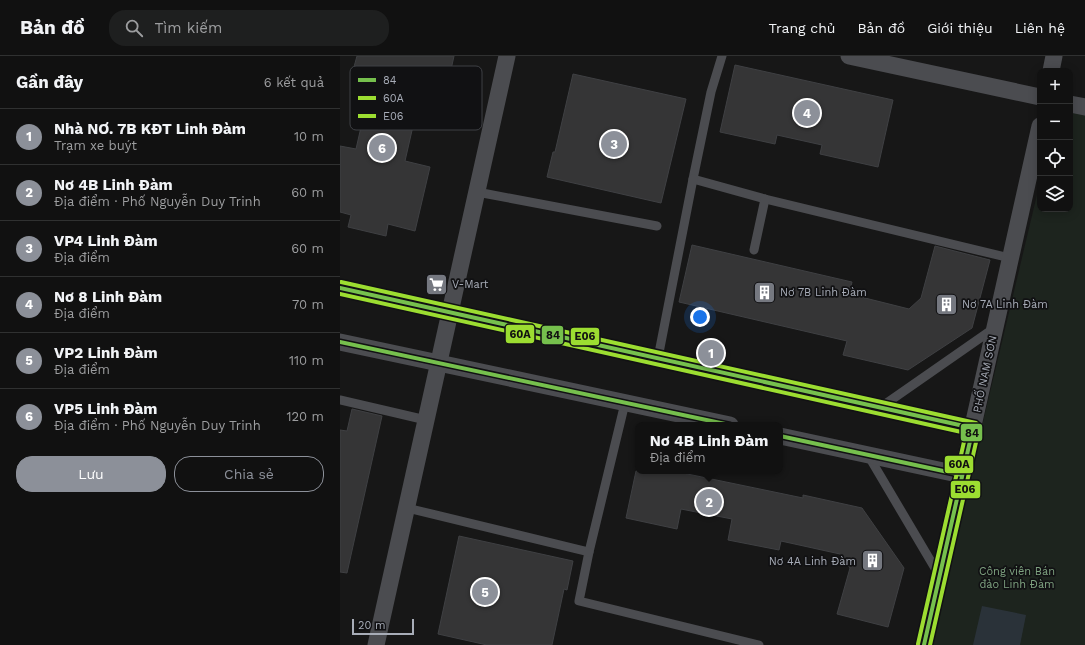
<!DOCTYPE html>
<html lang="vi">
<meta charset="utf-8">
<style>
:root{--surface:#111;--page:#1e1f1f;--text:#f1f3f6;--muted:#9c9d9f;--line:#303131;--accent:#8c9099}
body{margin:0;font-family:"Work Sans",sans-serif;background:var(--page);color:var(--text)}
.controls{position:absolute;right:12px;top:12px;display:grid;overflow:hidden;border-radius:8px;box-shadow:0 2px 10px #0003}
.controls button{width:36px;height:36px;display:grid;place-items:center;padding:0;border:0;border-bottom:1px solid var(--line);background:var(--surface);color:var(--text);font:20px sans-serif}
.scale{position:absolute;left:12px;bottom:10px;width:62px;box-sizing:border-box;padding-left:4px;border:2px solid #a8adb8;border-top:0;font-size:11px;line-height:14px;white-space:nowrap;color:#a8adb8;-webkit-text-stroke:3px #111113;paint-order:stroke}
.you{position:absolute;left:360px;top:261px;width:14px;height:14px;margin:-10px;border:3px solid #fff;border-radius:50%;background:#1a73e8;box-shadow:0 0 0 6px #1a73e833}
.badge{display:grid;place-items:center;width:26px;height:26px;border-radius:50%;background:var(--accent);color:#fff;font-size:13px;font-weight:700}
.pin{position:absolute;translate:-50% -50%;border:2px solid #fff;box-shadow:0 1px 4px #0006}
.popup{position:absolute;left:295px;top:366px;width:148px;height:52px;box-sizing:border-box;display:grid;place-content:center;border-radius:8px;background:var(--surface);filter:drop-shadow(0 1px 3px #0005);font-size:13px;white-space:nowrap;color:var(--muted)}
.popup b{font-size:15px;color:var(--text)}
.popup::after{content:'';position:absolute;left:50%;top:100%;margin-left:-8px;border:8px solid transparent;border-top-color:var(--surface)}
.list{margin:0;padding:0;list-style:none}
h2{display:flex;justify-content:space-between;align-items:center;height:52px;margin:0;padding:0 16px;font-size:17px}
h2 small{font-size:13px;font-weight:400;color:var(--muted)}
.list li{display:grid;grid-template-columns:26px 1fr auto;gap:12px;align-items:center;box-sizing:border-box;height:56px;padding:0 16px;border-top:1px solid var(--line)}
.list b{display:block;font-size:15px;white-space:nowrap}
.list p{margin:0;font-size:13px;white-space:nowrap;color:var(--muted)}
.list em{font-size:13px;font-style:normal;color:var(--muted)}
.actions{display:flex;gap:8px;padding:12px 16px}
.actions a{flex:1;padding:9px 0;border:1px solid var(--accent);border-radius:16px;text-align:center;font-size:14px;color:var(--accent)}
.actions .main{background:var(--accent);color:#fff}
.icon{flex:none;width:22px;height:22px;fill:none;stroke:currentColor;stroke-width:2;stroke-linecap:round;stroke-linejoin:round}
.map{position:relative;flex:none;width:745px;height:589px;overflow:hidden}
header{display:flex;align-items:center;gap:24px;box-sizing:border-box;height:56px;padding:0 20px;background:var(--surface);border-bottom:1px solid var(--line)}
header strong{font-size:19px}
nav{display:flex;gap:22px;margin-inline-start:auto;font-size:14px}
.search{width:280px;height:36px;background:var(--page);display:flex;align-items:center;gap:10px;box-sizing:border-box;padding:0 14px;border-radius:16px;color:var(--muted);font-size:15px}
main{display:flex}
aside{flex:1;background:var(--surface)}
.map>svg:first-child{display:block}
.green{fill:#1d241e}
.water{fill:#2a3239}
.building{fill:#353536;stroke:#3f4043}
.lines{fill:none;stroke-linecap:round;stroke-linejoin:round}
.service{stroke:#4b4c50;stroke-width:9}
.minor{stroke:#4b4c50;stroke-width:17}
.bus-1-casing{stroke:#111113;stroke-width:7}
.bus-2-casing{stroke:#111113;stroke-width:7}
.bus-3-casing{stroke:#111113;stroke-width:7}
.bus-1{stroke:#76c04d;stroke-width:4}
.bus-2{stroke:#9cdd31;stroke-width:4}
.bus-3{stroke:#9cdd31;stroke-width:4}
.labels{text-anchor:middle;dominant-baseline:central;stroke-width:3.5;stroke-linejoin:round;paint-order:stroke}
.poi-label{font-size:11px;fill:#a8adb8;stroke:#111113;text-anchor:start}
.street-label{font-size:11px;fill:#a8adb8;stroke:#111113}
.park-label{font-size:11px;fill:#7fa381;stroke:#111113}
.key{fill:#111113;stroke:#3e4045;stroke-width:1}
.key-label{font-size:11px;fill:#a8adb8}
.line-badge{stroke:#111113;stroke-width:1.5}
.pale-badge-label{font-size:11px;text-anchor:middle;font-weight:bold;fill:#111}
</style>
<header>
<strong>Bản đồ</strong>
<div class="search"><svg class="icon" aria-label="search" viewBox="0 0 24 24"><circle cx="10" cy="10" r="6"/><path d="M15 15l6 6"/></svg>Tìm kiếm</div>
<nav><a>Trang chủ</a><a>Bản đồ</a><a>Giới thiệu</a><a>Liên hệ</a></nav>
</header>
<main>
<aside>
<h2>Gần đây<small>6 kết quả</small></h2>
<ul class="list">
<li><span class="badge">1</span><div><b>Nhà NƠ. 7B KĐT Linh Đàm</b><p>Trạm xe buýt</p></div><em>10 m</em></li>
<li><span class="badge">2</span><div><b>Nơ 4B Linh Đàm</b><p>Địa điểm · Phố Nguyễn Duy Trinh</p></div><em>60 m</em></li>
<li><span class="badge">3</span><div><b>VP4 Linh Đàm</b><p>Địa điểm</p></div><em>60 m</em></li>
<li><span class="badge">4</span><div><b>Nơ 8 Linh Đàm</b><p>Địa điểm</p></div><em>70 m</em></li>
<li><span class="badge">5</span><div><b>VP2 Linh Đàm</b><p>Địa điểm</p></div><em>110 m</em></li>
<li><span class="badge">6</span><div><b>VP5 Linh Đàm</b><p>Địa điểm · Phố Nguyễn Duy Trinh</p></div><em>120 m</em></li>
</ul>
<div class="actions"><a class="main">Lưu</a><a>Chia sẻ</a></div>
</aside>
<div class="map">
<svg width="745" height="589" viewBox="0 0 745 589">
<rect width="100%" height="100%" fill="#171717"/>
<polygon class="green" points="730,48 745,51 745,589 590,589 700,126 700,153 730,153"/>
<polygon class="water" points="642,550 686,559 680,589 633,589"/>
<g class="building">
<polygon points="17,0 114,0 105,41 81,35 65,105 90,111 75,175 48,168 46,180 8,171 11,159 0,156 0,90 16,93 32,23 12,18"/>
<polygon points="395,9 553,44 538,111 480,98 482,89 437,79 435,88 380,76"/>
<polygon points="233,18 346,43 321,147 207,121 213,96 215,96"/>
<polygon points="352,189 512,226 509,238 569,253 581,242 595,190 650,204 632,272 568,314 503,299 507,285 339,246"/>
<polygon points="12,353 42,360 7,517 0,516 0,374 7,375"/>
<polygon points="296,415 333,415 463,442 463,439 522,452 564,512 548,571 497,558 510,512 500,498 441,485 439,494 388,484 392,463 341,453 337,473 286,462"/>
<polygon points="119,480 233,505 227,534 224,533 212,589 147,589 98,578"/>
</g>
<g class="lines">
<g class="service">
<polyline points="382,0 371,36 353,123 425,143 670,202"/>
<polyline points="137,136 317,170"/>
<polyline points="414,194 425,143"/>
<polyline points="318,302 353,123"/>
<polyline points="0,344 86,364"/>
<polyline points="285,347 249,496 239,545 419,589"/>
<polyline points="541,351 653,273"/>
<polyline points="528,399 599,519"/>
<polyline points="67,452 249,496"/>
</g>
<g class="minor">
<polyline points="509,0 700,41"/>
<polyline points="711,15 714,0"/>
<polyline points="730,48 745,51"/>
<polyline points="0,232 633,372"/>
<polyline points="0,286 390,369"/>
<polyline points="440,380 622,419"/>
<polyline points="36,589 167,0"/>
<polyline points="584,589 700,70"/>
</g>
<defs>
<g id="bus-1">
<polyline points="0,232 633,372 584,589"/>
<polyline points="0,286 390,369"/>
<polyline points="440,380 622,419"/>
</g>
<polyline id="bus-2" points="0,238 626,377 578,588"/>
<polyline id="bus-3" points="1,226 636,367 639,370 639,373 590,589"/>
</defs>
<use href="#bus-1" class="bus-1-casing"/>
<use href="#bus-2" class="bus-2-casing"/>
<use href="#bus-3" class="bus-3-casing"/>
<use href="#bus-1" class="bus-1"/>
<use href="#bus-2" class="bus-2"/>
<use href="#bus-3" class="bus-3"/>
</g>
<defs>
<symbol id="supermarket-square" viewBox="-11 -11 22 22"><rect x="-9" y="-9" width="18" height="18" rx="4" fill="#757880" stroke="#111113"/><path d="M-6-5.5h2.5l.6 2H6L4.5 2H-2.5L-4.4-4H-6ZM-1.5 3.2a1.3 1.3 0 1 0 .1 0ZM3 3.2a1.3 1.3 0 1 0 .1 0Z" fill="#fff"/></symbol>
<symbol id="building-square" viewBox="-11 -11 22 22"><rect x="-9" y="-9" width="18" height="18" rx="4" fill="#757880" stroke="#111113"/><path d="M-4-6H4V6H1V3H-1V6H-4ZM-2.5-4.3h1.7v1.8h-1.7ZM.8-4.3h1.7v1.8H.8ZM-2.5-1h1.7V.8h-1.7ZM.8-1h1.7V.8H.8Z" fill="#fff"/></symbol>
</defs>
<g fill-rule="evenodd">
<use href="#supermarket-square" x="84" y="216" width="25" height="25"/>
<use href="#building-square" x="412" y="224" width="25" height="25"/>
<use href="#building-square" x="594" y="236" width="25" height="25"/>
<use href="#building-square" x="520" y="492" width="25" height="25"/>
</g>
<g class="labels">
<g class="poi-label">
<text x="112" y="228">V-Mart</text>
<text x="440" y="236">Nơ 7B Linh Đàm</text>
<text x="622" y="248">Nơ 7A Linh Đàm</text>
<text x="516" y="505" text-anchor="end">Nơ 4A Linh Đàm</text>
</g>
<g class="street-label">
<text transform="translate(645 318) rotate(-78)">PHỐ NAM SƠN</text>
</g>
<g class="park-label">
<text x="677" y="515">Công viên Bán<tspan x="677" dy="13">đảo Linh Đàm</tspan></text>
</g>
</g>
<rect x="10" y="10" width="132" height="64" rx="6" class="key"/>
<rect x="18" y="22" width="18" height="4" fill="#76c04d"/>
<rect x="18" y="40" width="18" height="4" fill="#9cdd31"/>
<rect x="18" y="58" width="18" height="4" fill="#9cdd31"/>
<g class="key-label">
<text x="43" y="28">84</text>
<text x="43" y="46">60A</text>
<text x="43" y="64">E06</text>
</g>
<g class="line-badge">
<rect x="165" y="268" width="30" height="20" rx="4" fill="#9cdd31"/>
<rect x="201" y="269" width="23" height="20" rx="4" fill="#76c04d"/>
<rect x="230" y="271" width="30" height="19" rx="4" fill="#9cdd31"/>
<rect x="620" y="367" width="23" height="19" rx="4" fill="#76c04d"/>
<rect x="604" y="399" width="30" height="19" rx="4" fill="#9cdd31"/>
<rect x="610" y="424" width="31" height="19" rx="4" fill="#9cdd31"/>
</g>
<g class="pale-badge-label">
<text x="180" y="282">60A</text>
<text x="213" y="283">84</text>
<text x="245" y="284">E06</text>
<text x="632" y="381">84</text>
<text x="619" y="412">60A</text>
<text x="625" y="437">E06</text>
</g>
</svg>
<div class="controls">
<button>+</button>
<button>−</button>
<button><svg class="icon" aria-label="locate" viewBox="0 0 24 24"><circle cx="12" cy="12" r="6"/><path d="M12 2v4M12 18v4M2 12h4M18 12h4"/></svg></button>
<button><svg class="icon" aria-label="layers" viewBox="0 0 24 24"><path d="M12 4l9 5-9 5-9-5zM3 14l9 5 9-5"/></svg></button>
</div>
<div class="scale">20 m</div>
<div class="you"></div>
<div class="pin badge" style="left:371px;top:297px">1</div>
<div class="pin badge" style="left:369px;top:446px">2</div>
<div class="popup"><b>Nơ 4B Linh Đàm</b>Địa điểm</div>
<div class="pin badge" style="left:274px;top:88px">3</div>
<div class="pin badge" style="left:467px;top:57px">4</div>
<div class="pin badge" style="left:145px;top:536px">5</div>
<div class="pin badge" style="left:42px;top:92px">6</div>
</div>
</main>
